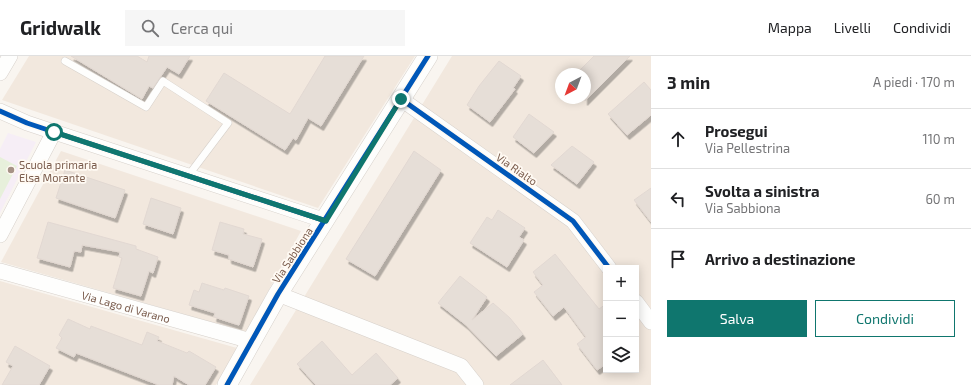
<!DOCTYPE html>
<html lang="it">
<meta charset="utf-8">
<style>
:root{--surface:#fff;--page:#f6f6f6;--text:#202124;--muted:#757577;--line:#e0e0e0;--accent:#0f766e}
body{margin:0;font-family:"Exo 2",sans-serif;background:var(--page);color:var(--text)}
.controls{position:absolute;right:12px;bottom:12px;display:grid;overflow:hidden;border-radius:0px;box-shadow:0 2px 10px #0003}
.controls button{width:36px;height:36px;display:grid;place-items:center;padding:0;border:0;border-bottom:1px solid var(--line);background:var(--surface);color:var(--text);font:20px sans-serif}
.compass{position:absolute;left:555px;top:12px;width:36px;height:36px;border-radius:50%;background:var(--surface);box-shadow:0 2px 10px #0003;rotate:221deg}
.stop{position:absolute;width:12px;height:12px;margin:-9px;border:3px solid #0f766e;border-radius:50%;background:#fff}
.stop.end{background:#0f766e;border-color:#fff;box-shadow:0 1px 4px #0008}
.list{margin:0;padding:0;list-style:none}
h2{display:flex;justify-content:space-between;align-items:center;height:52px;margin:0;padding:0 16px;font-size:17px}
h2 small{font-size:13px;font-weight:400;color:var(--muted)}
.list li{display:grid;grid-template-columns:26px 1fr auto;gap:12px;align-items:center;box-sizing:border-box;height:60px;padding:0 16px;border-top:1px solid var(--line)}
.list b{display:block;font-size:15px;white-space:nowrap}
.list p{margin:0;font-size:13px;white-space:nowrap;color:var(--muted)}
.list em{font-size:13px;font-style:normal;color:var(--muted)}
.actions{display:flex;gap:8px;padding:12px 16px}
.actions a{flex:1;padding:9px 0;border:1px solid var(--accent);border-radius:0px;text-align:center;font-size:14px;color:var(--accent)}
.actions .main{background:var(--accent);color:#fff}
.icon{flex:none;width:22px;height:22px;fill:none;stroke:currentColor;stroke-width:2;stroke-linecap:round;stroke-linejoin:round}
.map{position:relative;flex:none;width:651px;height:329px;overflow:hidden}
header{display:flex;align-items:center;gap:24px;box-sizing:border-box;height:56px;padding:0 20px;background:var(--surface);border-bottom:1px solid var(--line)}
header strong{font-size:19px}
nav{display:flex;gap:22px;margin-inline-start:auto;font-size:14px}
.search{width:280px;height:36px;background:var(--page);display:flex;align-items:center;gap:10px;box-sizing:border-box;padding:0 14px;border-radius:0px;color:var(--muted);font-size:15px}
main{display:flex}
aside{flex:1;background:var(--surface)}
.map>svg:first-child{display:block}
.residential{fill:#f2e8de;fill-rule:evenodd}
.education{fill:#f6eef6}
.green{fill:#e7f0db}
.building{fill:#e6ded7;stroke:#e2d8d2;filter:url(#shadow)}
.lines{fill:none;stroke-linecap:round;stroke-linejoin:round}
.service-casing{stroke:#d7d1cb;stroke-width:8}
.minor-casing{stroke:#d7d1cb;stroke-width:16}
.tertiary-casing{stroke:#d7d1cb;stroke-width:20}
.service{stroke:#fefefd;stroke-width:7}
.minor{stroke:#fefefd;stroke-width:15}
.tertiary{stroke:#fefefd;stroke-width:19}
.cycleway-casing{stroke:#fffaf3;stroke-width:8}
.cycleway{stroke:#0057b8;stroke-width:5}
.route{stroke:#0f766e;stroke-width:5}
.poi-dot{fill:#a69286;stroke:#fffaf3;stroke-width:1.5}
.labels{text-anchor:middle;dominant-baseline:central;stroke-width:3.5;stroke-linejoin:round;paint-order:stroke}
.poi-label{font-size:11px;fill:#7a5c4d;stroke:#fffaf3;text-anchor:start}
.street-label{font-size:11px;fill:#7a5c4d;stroke:#fffaf3}
</style>
<header>
<strong>Gridwalk</strong>
<div class="search"><svg class="icon" aria-label="search" viewBox="0 0 24 24"><circle cx="10" cy="10" r="6"/><path d="M15 15l6 6"/></svg>Cerca qui</div>
<nav><a>Mappa</a><a>Livelli</a><a>Condividi</a></nav>
</header>
<main>
<div class="map">
<svg width="651" height="329" viewBox="0 0 651 329">
<defs>
<filter id="shadow"><feDropShadow dx="2.5" dy="4.5" stdDeviation="0" flood-color="#0004"/></filter>
</defs>
<rect width="100%" height="100%" fill="#f9f5f0"/>
<g class="residential">
<polygon points="29,0 415,0 318,152 2,44"/>
<path d="M452 0H651V329H250ZM561 18H585V42H561ZM606 212H636V314H606Z"/>
<polygon points="61,95 301,175 246,276 1,206"/>
<polygon points="0,225 237,292 216,329 0,329"/>
</g>
<polygon class="education" points="8,77 36,86 0,157 0,93"/>
<polygon class="green" points="0,101 17,110 0,143"/>
<g class="building">
<polygon points="71,0 137,0 147,6 149,0 190,0 179,18 167,11 153,32 149,30 142,43"/>
<polygon points="325,0 364,0 321,70 308,62 296,84 293,82 285,94 206,45 224,17 290,58"/>
<polygon points="594,0 630,0 585,45 585,18 576,18"/>
<polygon points="499,5 521,20 513,32 515,33 490,66 467,49 479,30"/>
<polygon points="644,26 651,34 651,59 627,79 608,58"/>
<polygon points="529,58 554,76 534,97 513,81"/>
<polygon points="572,90 594,106 577,128 551,109"/>
<polygon points="414,95 441,114 375,220 346,203"/>
<polygon points="65,114 125,134 115,162 56,142"/>
<polygon points="651,132 651,166 634,144"/>
<polygon points="151,142 181,152 173,178 143,168"/>
<polygon points="498,154 525,172 519,181 524,184 507,211 470,187 487,161 492,164"/>
<polygon points="48,166 136,190 136,193 158,201 153,217 149,215 141,240 113,232 122,202 119,201 120,196 82,189 81,196 74,195 70,211 37,202"/>
<polygon points="220,166 244,173 243,178 262,183 253,211 229,203 229,199 212,194"/>
<polygon points="555,198 599,253 606,248 606,308 597,314 577,288 586,281 564,251 553,260 534,236 543,229 533,216"/>
<polygon points="460,220 487,241 472,264 493,247 510,262 523,278 496,300 466,269 438,247"/>
<polygon points="202,227 224,234 225,232 249,240 239,269 214,261 215,257 189,249 194,234 199,236"/>
<polygon points="68,263 90,273 91,270 142,289 147,276 159,281 157,285 187,297 189,295 216,311 205,329 189,329 174,320 172,329 159,329 76,297 74,301 56,292 62,282 59,279"/>
<polygon points="322,285 352,319 376,297 398,322 390,329 316,329 297,308"/>
<polygon points="15,290 50,310 39,329 2,329 13,310 6,306"/>
<polygon points="543,304 562,329 510,329"/>
</g>
<g class="lines">
<defs>
<polyline id="service" points="65,5 146,51 163,25 228,67 188,120"/>
<g id="minor">
<polyline points="0,17 10,0"/>
<polyline points="401,43 573,165 609,212"/>
<polyline points="0,55 27,67 54,76 326,165"/>
<polyline points="0,179 54,76"/>
<path id="s1" d="M0 215 251 285"/>
<polyline points="278,238 461,310 476,329"/>
<polyline points="636,246 651,266"/>
</g>
<polyline id="tertiary" points="227,329 278,238 428,0"/>
</defs>
<use href="#service" class="service-casing"/>
<use href="#minor" class="minor-casing"/>
<use href="#tertiary" class="tertiary-casing"/>
<use href="#service" class="service"/>
<use href="#minor" class="minor"/>
<use href="#tertiary" class="tertiary"/>
<defs>
<g id="cycleway">
<polyline points="401,43 573,165 609,212"/>
<polyline points="0,55 27,67 54,76 326,165"/>
<polyline points="227,329 278,238 428,0"/>
</g>
</defs>
<use href="#cycleway" class="cycleway-casing"/>
<use href="#cycleway" class="cycleway"/>
</g>
<g class="lines">
<polyline class="route" points="54,76 326,165 401,43"/>
</g>
<circle class="poi-dot" cx="11" cy="114" r="4"/>
<g class="labels">
<g class="poi-label">
<text x="19" y="108">Scuola primaria<tspan x="19" dy="13">Elsa Morante</tspan></text>
</g>
<g class="street-label">
<text transform="translate(517 113) rotate(35)">Via Rialto</text>
<text transform="translate(292 199) rotate(-57)">Via Sabbiona</text>
<text stroke="none"><textPath href="#s1" startOffset="131">Via Lago di Varano</textPath></text>
</g>
</g>
</svg>
<div class="controls">
<button>+</button>
<button>−</button>
<button><svg class="icon" aria-label="layers" viewBox="0 0 24 24"><path d="M12 4l9 5-9 5-9-5zM3 14l9 5 9-5"/></svg></button>
</div>
<svg class="compass" viewBox="-18 -18 36 36"><path d="M0-13l5 13h-10z" fill="#e53935"/><path d="M0 13l5-13h-10z" fill="#757577"/></svg>
<div class="stop" style="left:54px;top:76px"></div>
<div class="stop end" style="left:401px;top:43px"></div>
</div>
<aside>
<h2>3 min<small>A piedi · 170 m</small></h2>
<ul class="list">
<li><svg class="icon" aria-label="ahead" viewBox="0 0 24 24"><path d="M12 20V5M6 11l6-6 6 6"/></svg><div><b>Prosegui</b><p>Via Pellestrina</p></div><em>110 m</em></li>
<li><svg class="icon" aria-label="left" viewBox="0 0 24 24"><path d="M17 20v-9H6M10 6l-5 5 5 5"/></svg><div><b>Svolta a sinistra</b><p>Via Sabbiona</p></div><em>60 m</em></li>
<li><svg class="icon" aria-label="arrive" viewBox="0 0 24 24"><path d="M6 21V4h12l-3 4 3 4H6"/></svg><div><b>Arrivo a destinazione</b></div></li>
</ul>
<div class="actions"><a class="main">Salva</a><a>Condividi</a></div>
</aside>
</main>
